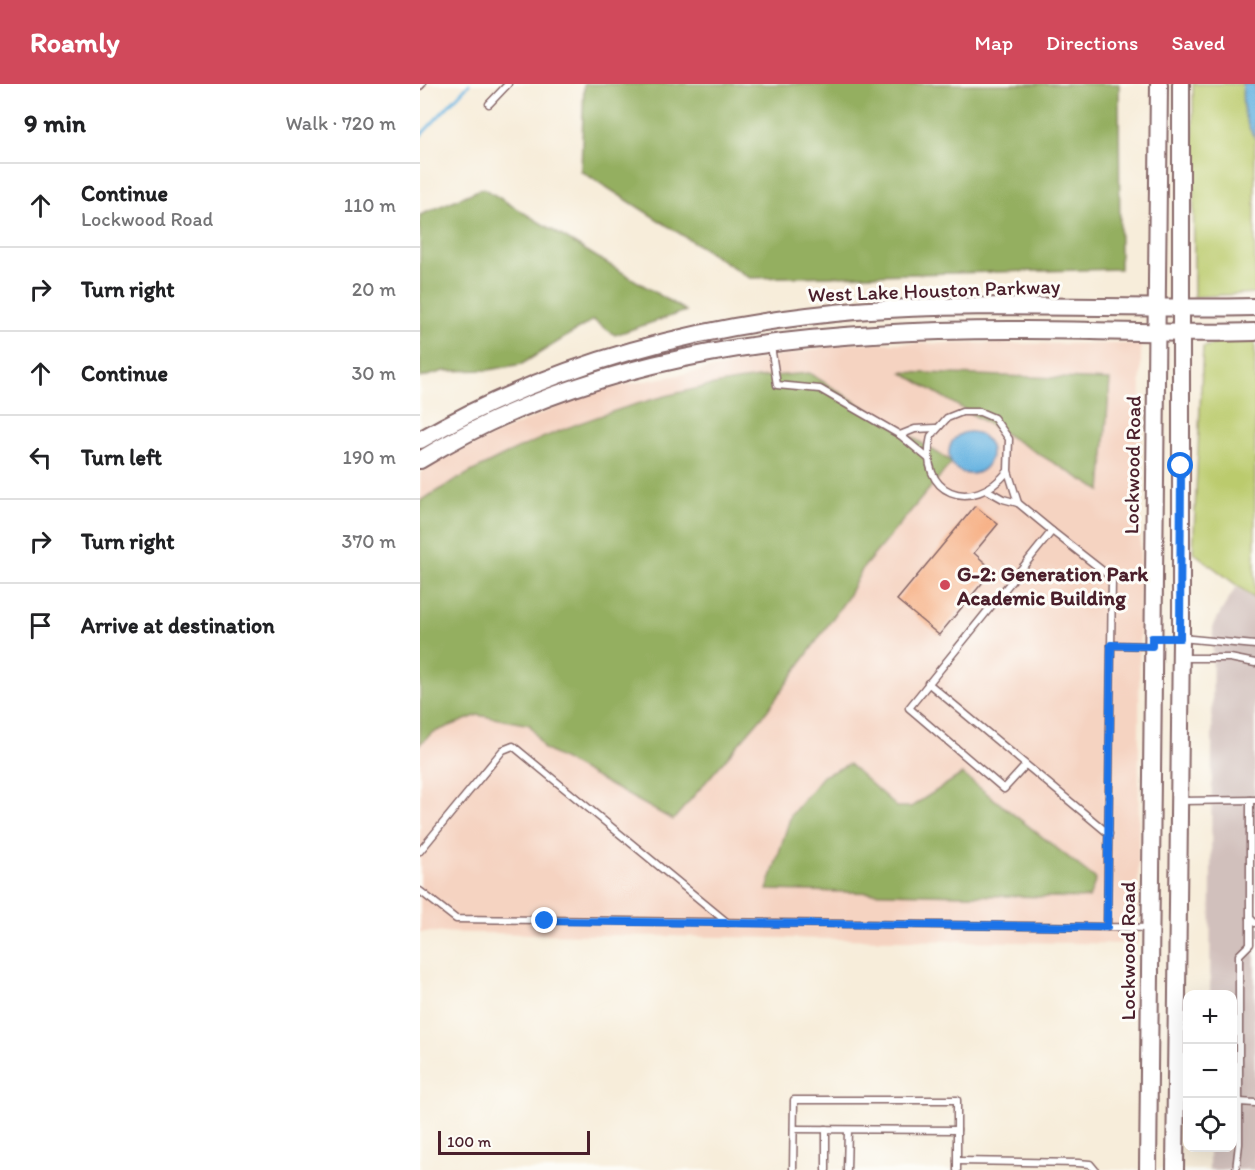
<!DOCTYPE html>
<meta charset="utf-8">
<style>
:root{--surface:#fff;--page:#f6f6f6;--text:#202124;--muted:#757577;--line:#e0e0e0;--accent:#d1495b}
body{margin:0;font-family:Itim,sans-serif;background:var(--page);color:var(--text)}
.controls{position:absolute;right:18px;bottom:18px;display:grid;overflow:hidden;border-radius:12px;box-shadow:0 6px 24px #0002}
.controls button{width:54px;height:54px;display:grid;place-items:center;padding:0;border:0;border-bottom:2px solid var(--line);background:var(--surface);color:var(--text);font:30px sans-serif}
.scale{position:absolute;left:18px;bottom:15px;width:152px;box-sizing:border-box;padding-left:6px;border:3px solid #4a1f2b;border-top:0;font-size:16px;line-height:21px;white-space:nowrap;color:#4a1f2b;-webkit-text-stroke:4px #fdfcf7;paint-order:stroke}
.stop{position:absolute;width:18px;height:18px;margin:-14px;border:4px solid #1a73e8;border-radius:50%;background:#fff}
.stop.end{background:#1a73e8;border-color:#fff;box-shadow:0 2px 6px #0008}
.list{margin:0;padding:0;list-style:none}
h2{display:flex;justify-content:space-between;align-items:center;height:78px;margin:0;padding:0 24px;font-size:26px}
h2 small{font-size:20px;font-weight:400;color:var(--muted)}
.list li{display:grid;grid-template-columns:39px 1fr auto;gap:18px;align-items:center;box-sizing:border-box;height:84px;padding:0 24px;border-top:2px solid var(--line)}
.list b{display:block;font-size:22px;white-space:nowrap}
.list p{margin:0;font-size:20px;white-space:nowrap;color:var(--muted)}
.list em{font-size:20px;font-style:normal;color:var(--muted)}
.icon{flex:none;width:33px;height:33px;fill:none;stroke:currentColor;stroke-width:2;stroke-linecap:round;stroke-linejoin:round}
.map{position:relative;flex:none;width:835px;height:1086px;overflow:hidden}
header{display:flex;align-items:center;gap:36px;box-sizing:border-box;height:84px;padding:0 30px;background:var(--accent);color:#fff}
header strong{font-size:28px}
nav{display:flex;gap:33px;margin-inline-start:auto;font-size:21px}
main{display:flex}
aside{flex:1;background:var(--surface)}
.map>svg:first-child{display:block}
.built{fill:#f5d3c1}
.industrial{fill:#d1c0bc}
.green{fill:#bbcb6d;stroke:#82754c;stroke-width:1.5}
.forest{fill:#94af60;stroke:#6f6746;stroke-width:1.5}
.water{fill:#67b4e1;stroke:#586a86;stroke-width:1.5}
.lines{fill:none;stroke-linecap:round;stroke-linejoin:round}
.stream{stroke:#67b4e1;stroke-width:3}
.building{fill:#f6ac7f}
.lane-casing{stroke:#876768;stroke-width:9}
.secondary-casing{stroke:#876768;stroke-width:20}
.lane{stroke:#fff;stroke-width:6}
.secondary{stroke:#fff;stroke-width:16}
.route{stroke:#1a73e8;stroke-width:8}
.poi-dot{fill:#d1495b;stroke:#fdfcf7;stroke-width:2}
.labels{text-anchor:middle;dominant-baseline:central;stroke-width:6;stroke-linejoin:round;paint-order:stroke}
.street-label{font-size:21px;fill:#4a1f2b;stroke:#fdfcf7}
.poi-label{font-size:21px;font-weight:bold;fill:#4a1f2b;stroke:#fdfcf7;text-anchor:start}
</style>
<header>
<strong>Roamly</strong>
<nav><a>Map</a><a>Directions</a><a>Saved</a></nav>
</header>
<main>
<aside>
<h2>9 min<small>Walk · 720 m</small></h2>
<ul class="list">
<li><svg class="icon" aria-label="ahead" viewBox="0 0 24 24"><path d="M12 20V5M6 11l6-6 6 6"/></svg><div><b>Continue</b><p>Lockwood Road</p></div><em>110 m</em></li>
<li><svg class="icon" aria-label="right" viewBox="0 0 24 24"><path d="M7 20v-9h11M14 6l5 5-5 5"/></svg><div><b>Turn right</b></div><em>20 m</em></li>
<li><svg class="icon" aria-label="ahead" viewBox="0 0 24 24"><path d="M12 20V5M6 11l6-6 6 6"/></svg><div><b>Continue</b></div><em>30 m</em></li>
<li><svg class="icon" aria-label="left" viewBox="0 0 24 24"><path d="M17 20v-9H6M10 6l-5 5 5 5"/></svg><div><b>Turn left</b></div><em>190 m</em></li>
<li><svg class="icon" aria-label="right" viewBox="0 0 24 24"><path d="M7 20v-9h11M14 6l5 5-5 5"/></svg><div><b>Turn right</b></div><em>370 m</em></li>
<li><svg class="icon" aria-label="arrive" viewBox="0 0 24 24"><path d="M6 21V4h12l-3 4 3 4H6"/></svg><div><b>Arrive at destination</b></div></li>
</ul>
</aside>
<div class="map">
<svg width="835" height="1086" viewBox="0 0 835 1086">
<rect width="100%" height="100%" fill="#fdfcf7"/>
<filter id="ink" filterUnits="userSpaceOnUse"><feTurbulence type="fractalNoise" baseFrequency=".0167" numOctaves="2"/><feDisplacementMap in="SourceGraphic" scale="12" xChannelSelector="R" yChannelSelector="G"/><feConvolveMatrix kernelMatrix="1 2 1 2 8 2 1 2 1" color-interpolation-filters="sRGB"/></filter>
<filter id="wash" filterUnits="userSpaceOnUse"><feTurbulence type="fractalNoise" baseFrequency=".008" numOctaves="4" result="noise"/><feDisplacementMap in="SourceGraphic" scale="24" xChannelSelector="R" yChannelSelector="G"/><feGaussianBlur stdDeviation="1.35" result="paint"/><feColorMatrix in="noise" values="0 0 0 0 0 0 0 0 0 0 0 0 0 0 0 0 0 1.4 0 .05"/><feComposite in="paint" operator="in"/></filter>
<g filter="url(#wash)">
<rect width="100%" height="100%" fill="#f7edda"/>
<polygon class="built" points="430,259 721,260 718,860 0,848 0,389 13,379 172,307"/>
<polygon class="industrial" points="816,503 835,515 835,1086 789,1086 789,1064 812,1064 812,910 790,910 793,541"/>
<g class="green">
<polygon points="773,0 835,0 835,209 774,213"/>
<polygon points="806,257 835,257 835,515 773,468 783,263"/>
</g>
<g class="forest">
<polygon points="164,0 699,0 700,185 330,194 161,87"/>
<polygon points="63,104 266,227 195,251 173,236 102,280 69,286 24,287 0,294 0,131"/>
<polygon points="481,288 690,296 681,407"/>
<path d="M389 289 532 378 443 484 427 514 347 627 253 736 124 665 110 641 58 631 12 649 0 660V417C116 346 253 297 389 289Z"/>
<polygon points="429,680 477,723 491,723 542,690 676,795 669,814 347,806 371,731 403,692"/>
</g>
<g class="water">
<path d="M823 0H835V54C824 38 821 19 823 0Z"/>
<circle cx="550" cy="369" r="21"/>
</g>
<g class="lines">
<polyline class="stream" points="0,52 49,0"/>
</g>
<g id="blocks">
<polygon class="building" points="555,422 578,440 554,469 573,486 519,551 477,516"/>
</g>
</g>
<g filter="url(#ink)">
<use href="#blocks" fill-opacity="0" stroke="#876768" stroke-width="1.5"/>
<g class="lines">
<defs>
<g id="lane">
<polyline points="0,2 2,0"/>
<polyline points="69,20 88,0"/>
<polyline points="351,262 357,301 400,305 480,351 509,375"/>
<polyline points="480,351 495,345 516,344"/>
<path d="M588 387C552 431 497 411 511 352L527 334 542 328H560L574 334 589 355 588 387 598 419"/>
<polyline points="567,406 583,415 598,419 632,447"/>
<polyline points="761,554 835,561"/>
<polyline points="691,561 732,562"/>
<polyline points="761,574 810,574 835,579"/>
<polyline points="508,599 689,750"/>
<polyline points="605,682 584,705 489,624 632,447 692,494 687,843 729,844"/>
<polyline points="830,716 830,834 835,839"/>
<polyline points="761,717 835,716"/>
<polyline points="0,767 83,666 93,662 308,839"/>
<polyline points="0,807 36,835 687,843"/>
<polyline points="819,1018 835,1019"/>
<polyline points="374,1045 537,1046"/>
<polyline points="537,1077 658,1079 670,1080 675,1086"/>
<polyline points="373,1086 374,1016 537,1016 537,1086"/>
<polyline points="406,1086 406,1045"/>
<polyline points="427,1086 428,1046"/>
<polyline points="816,1086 819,1060 819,871 830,860 830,834"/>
</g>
<g id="secondary">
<path d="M0 356C134 278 282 240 436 227 566 217 704 226 835 223"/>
<path d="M0 376C182 264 394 245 604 246 681 246 758 251 835 248"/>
<polyline points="728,1086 739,0"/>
<polyline points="755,1086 761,554 761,0"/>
</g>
</defs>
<use href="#lane" class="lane-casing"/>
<use href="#secondary" class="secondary-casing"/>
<use href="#lane" class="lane"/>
<use href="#secondary" class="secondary"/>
</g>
</g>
<g class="lines" filter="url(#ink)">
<polyline class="route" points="125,837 687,843 691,561 732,562 732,554 760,554 761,382"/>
</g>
<circle class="poi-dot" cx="525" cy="501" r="6"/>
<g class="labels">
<g class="street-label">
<text transform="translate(514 206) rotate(-2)">West Lake Houston Parkway</text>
<text transform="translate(712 381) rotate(-89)">Lockwood Road</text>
<text transform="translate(707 867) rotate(-90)">Lockwood Road</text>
</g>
<g class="poi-label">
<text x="537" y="489">G-2: Generation Park<tspan x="537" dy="24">Academic Building</tspan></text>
</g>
</g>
</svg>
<div class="controls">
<button>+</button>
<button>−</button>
<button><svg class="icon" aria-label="locate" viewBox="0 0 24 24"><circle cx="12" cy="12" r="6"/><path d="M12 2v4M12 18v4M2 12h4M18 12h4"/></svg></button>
</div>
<div class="scale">100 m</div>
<div class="stop" style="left:761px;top:382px"></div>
<div class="stop end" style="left:125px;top:837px"></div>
</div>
</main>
